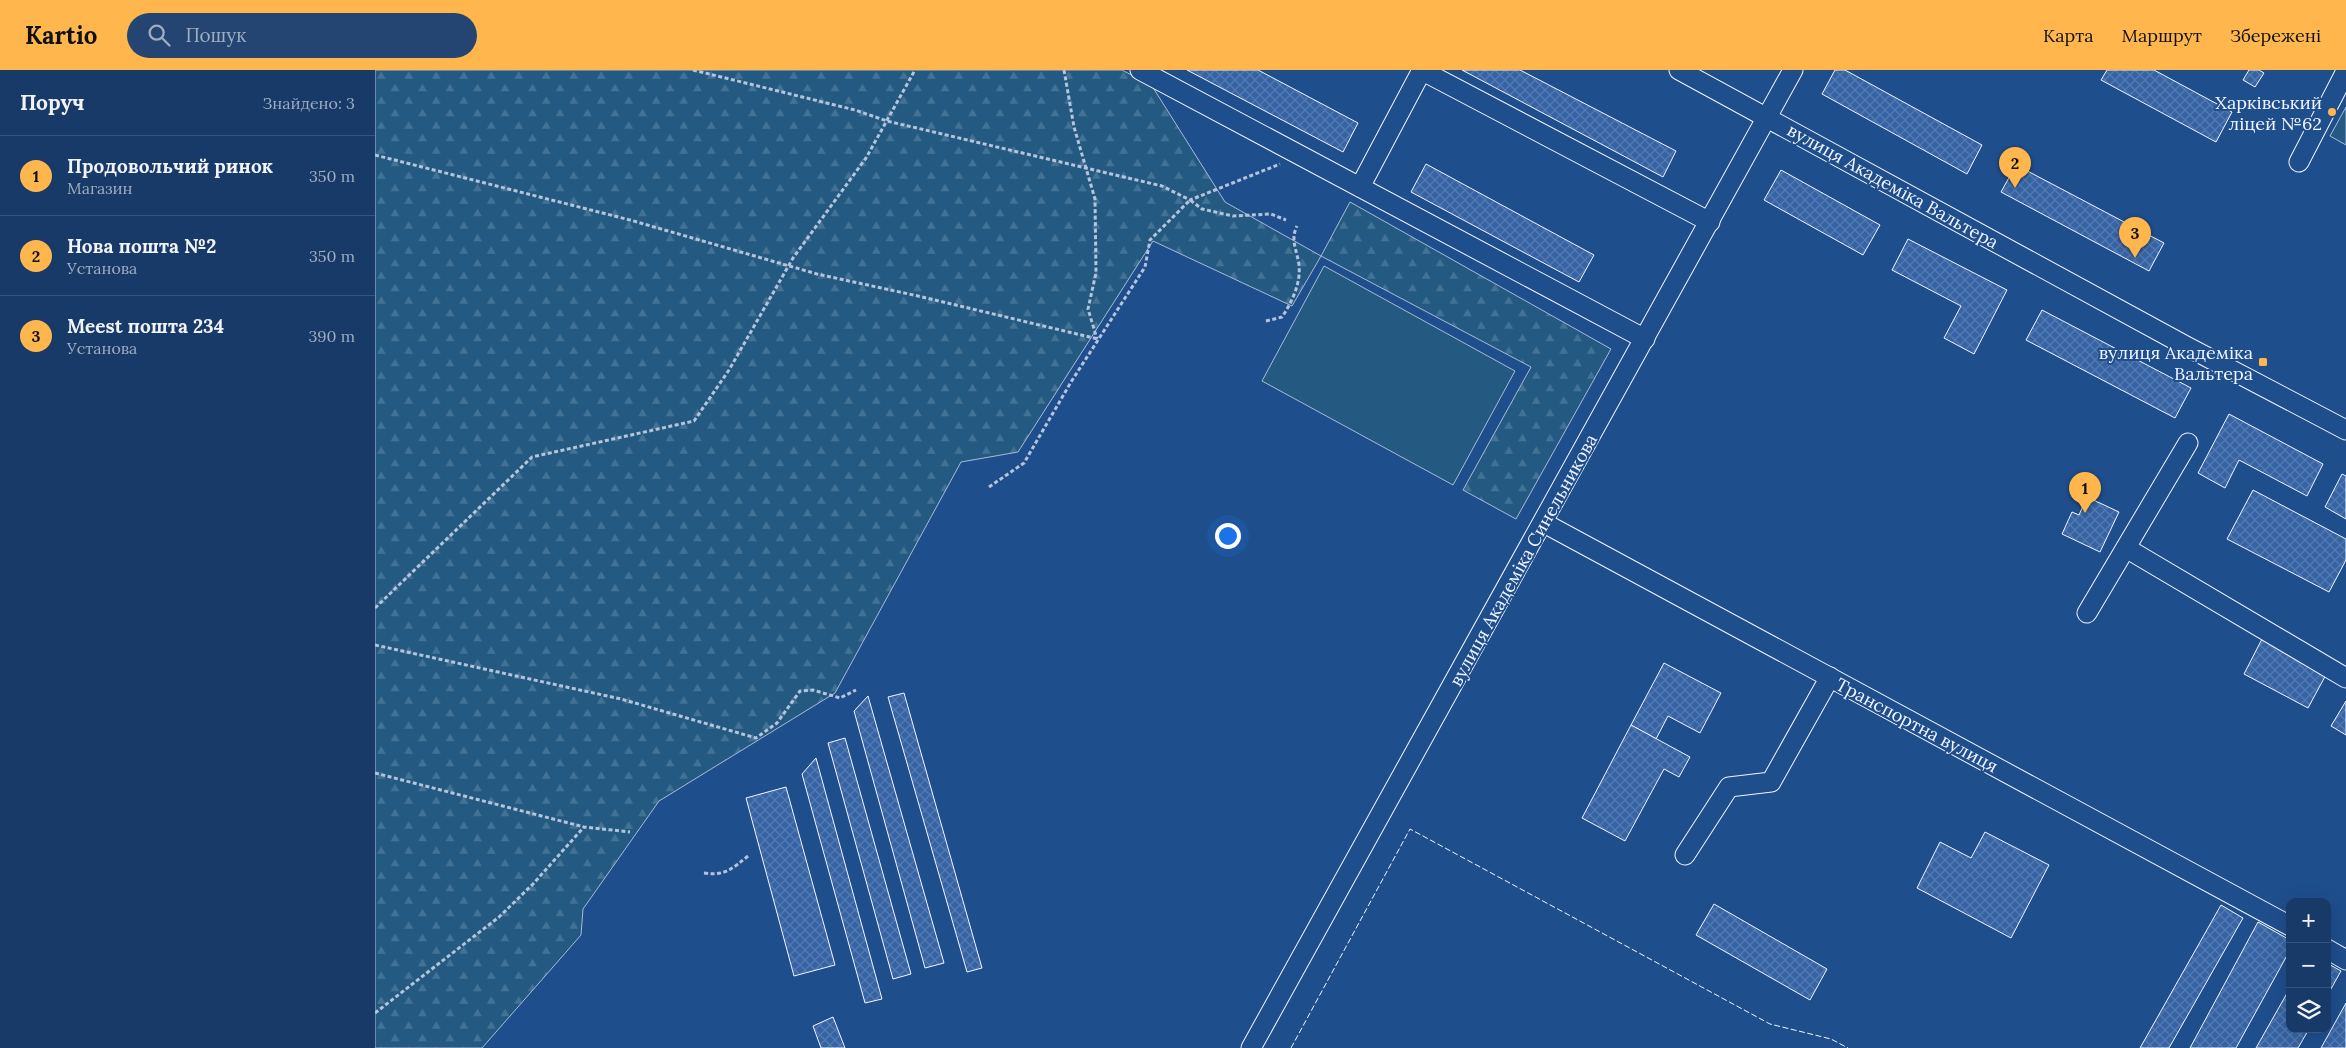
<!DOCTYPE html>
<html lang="uk">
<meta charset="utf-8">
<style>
:root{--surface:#173a69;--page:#244571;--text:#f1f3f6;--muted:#9eadc0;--line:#36547d;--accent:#ffb74d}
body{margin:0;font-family:Lora,serif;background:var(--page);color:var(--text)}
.controls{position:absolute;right:15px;bottom:15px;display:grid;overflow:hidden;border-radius:10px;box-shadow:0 5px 20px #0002}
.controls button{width:45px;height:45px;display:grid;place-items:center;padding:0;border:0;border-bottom:1px solid var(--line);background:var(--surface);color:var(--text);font:25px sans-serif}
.you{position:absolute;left:852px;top:465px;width:18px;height:18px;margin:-12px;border:4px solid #fff;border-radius:50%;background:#1a73e8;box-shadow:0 0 0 8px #1a73e833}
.badge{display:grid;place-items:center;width:32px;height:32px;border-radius:50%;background:var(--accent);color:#111;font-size:16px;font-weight:700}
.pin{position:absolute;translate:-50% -41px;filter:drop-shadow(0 1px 2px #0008)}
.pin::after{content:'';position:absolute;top:26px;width:18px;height:15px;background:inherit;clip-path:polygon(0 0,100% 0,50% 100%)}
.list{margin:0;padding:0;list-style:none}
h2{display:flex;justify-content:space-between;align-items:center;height:65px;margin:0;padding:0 20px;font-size:21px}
h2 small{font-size:16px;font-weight:400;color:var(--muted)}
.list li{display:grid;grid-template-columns:32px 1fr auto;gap:15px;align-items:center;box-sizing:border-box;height:80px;padding:0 20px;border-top:1px solid var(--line)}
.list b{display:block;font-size:19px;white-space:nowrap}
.list p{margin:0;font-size:16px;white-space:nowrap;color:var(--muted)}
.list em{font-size:16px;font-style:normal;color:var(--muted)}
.icon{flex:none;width:28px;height:28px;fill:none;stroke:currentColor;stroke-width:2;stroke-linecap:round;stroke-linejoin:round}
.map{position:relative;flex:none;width:1971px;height:978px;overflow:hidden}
header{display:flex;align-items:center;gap:30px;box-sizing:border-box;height:70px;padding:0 25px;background:var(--accent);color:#111}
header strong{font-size:24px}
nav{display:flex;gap:28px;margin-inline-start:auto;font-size:18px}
.search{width:350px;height:45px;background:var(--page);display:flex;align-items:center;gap:12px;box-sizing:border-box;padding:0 18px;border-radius:28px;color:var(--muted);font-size:19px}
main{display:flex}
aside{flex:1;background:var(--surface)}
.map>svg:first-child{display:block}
.green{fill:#245a82;stroke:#a8bbd7}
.forest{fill:url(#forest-firs);stroke:#a8bbd7}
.building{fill:url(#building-cross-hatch);stroke:#f2f6ff}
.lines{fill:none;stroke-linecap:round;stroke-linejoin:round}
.minor-casing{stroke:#f2f6ff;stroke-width:21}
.path{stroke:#b3c4dc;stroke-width:3;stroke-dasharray:4 2.5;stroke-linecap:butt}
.minor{stroke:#1f4e8c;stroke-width:19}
.fence{stroke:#f2f6ff;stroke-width:1;stroke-dasharray:6 2.5;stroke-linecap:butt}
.poi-dot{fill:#ffb74d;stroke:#1f4e8c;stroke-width:2}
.labels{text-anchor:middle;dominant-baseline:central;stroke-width:4;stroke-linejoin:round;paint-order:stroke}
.poi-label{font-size:18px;fill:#f2f6ff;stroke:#1f4e8c;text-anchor:end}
.street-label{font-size:18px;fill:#f2f6ff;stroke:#1f4e8c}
</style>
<header>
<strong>Kartio</strong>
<div class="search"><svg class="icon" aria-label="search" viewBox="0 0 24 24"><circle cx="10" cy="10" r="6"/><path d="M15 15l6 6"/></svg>Пошук</div>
<nav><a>Карта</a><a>Маршрут</a><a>Збережені</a></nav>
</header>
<main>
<aside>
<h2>Поруч<small>Знайдено: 3</small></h2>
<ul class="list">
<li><span class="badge">1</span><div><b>Продовольчий ринок</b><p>Магазин</p></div><em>350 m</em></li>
<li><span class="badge">2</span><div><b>Нова пошта №2</b><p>Установа</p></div><em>350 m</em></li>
<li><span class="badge">3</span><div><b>Meest пошта 234</b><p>Установа</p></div><em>390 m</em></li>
</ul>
</aside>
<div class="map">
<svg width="1971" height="978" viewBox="0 0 1971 978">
<defs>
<pattern id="forest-firs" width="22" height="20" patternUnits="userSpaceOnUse" patternTransform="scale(1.25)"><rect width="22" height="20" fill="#245a82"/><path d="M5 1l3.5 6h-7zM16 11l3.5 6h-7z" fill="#447295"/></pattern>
<pattern id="building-cross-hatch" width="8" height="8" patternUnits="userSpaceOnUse" patternTransform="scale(1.25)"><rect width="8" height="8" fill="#3563a3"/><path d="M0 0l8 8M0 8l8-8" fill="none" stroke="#537ab1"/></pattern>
</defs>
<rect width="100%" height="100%" fill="#1f4e8c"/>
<g class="green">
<polygon points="1971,37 1971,75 1955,66"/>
<polygon points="949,196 1140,301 1078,415 887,311"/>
</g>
<polygon class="forest" points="0,0 747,0 777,16 850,132 946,186 975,132 1236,279 1141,449 1088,420 1156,297 946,186 917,236 778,171 643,382 586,392 460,623 284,731 208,839 206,865 107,978 0,978"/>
<g class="building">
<polygon points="812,0 883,0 983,53 968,82"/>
<polygon points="1087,0 1145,0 1301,81 1288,107"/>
<polygon points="1460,0 1470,0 1607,75 1592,104 1447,24"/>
<polygon points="1732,0 1779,0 1857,42 1841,72 1726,10"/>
<polygon points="1874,0 1884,0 1889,3 1880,17 1868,10"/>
<polygon points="1051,94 1219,185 1204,212 1036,122"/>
<polygon points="1641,95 1789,173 1774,201 1626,122"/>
<polygon points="1406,100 1505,155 1488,185 1389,130"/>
<polygon points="1533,169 1632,220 1599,284 1569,268 1586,236 1517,200"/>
<polygon points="1667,240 1816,318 1800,348 1651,270"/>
<polygon points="1854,344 1948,394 1932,426 1864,390 1850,418 1823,403"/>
<polygon points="1967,404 1971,406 1971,449 1950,437"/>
<polygon points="1878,420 1971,469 1971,490 1954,522 1852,469"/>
<polygon points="1712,427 1744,442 1725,482 1687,464 1697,442 1704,445"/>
<polygon points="1888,567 1953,601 1933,638 1869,604"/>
<polygon points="1289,593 1346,623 1325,663 1293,646 1281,669 1256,655"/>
<polygon points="529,623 607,898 592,902 513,627"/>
<polygon points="493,626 569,893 550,898 479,641"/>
<polygon points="1971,631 1971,665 1956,656"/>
<polygon points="1256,655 1315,687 1304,707 1289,699 1250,771 1207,748"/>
<polygon points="470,668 536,904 518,909 453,673"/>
<polygon points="441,688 507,929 490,933 427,704"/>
<polygon points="411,717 460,895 419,906 371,728"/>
<polygon points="1610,762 1674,795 1636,868 1542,818 1565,772 1596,788"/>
<polygon points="1339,834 1452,899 1435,930 1321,865"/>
<polygon points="1846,835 1868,848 1794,978 1765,978"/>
<polygon points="1883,852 1915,870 1915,880 1861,978 1815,978"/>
<polygon points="1952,893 1966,901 1952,926"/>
<polygon points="1915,918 1915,959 1934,959 1923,978 1881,978"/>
<polygon points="1971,933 1971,978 1946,978"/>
<polygon points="458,947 470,978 446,978 438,956"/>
</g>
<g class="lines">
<defs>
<g id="minor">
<polyline points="765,0 1270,269"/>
<polyline points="1046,0 1335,152"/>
<polyline points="1304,0 1811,276 1971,360"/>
<polyline points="1924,92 1971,1"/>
<polyline points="985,117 1047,0"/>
<polyline points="1169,453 1915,856"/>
<polyline points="1751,478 1971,608"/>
<polyline points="1712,543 1813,373"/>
<polyline points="1310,785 1354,717 1396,712 1455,607"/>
<polyline points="1952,879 1971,890"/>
<polyline points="876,978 1418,0"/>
</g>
</defs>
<use href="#minor" class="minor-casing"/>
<g class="path">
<polyline points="318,0 480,40 512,51 787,116 815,130 905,94"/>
<polyline points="689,0 699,57 720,129 721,203 713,239 722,269"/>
<polyline points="0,85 255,150 442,204 543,226 723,269"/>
<path d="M891 251 907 247C917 232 926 213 924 195 922 180 915 170 922 156"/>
<polyline points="614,417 649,393 696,312 770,197 775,170 815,130 827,139 858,146 896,144 911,150"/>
<polyline points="0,538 157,387 319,351 354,300 418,188 491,88 540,0"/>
<polyline points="0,575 246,629 381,668 402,653 425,621 438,620 465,628 481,620"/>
<polyline points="0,703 209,757 255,762"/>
<path d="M329 803C350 806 357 799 373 786"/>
<polyline points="0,943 124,847 158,814 209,757"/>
</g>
<use href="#minor" class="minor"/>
<polyline class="fence" points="916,978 1035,759 1395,954 1456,969 1473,978"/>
</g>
<g class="poi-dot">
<circle cx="1957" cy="42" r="5"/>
<rect x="1883" y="287" width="10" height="10" rx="2.5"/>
</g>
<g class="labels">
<g class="poi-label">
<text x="1947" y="32">Харківський<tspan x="1947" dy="21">ліцей №62</tspan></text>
<text x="1878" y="282">вулиця Академіка<tspan x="1878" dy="21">Вальтера</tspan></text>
</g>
<g class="street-label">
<text transform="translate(1518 116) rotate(29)">вулиця Академіка Вальтера</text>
<text transform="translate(1148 490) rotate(-61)">вулиця Академіка Синельникова</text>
<text transform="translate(1542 655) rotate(28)">Транспортна вулиця</text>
</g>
</g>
</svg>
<div class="controls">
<button>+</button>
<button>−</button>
<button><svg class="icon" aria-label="layers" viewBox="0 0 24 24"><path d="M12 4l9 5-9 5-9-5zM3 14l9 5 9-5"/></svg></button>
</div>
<div class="you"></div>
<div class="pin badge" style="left:1710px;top:443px">1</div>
<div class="pin badge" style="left:1640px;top:118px">2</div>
<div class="pin badge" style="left:1760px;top:188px">3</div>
</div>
</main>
